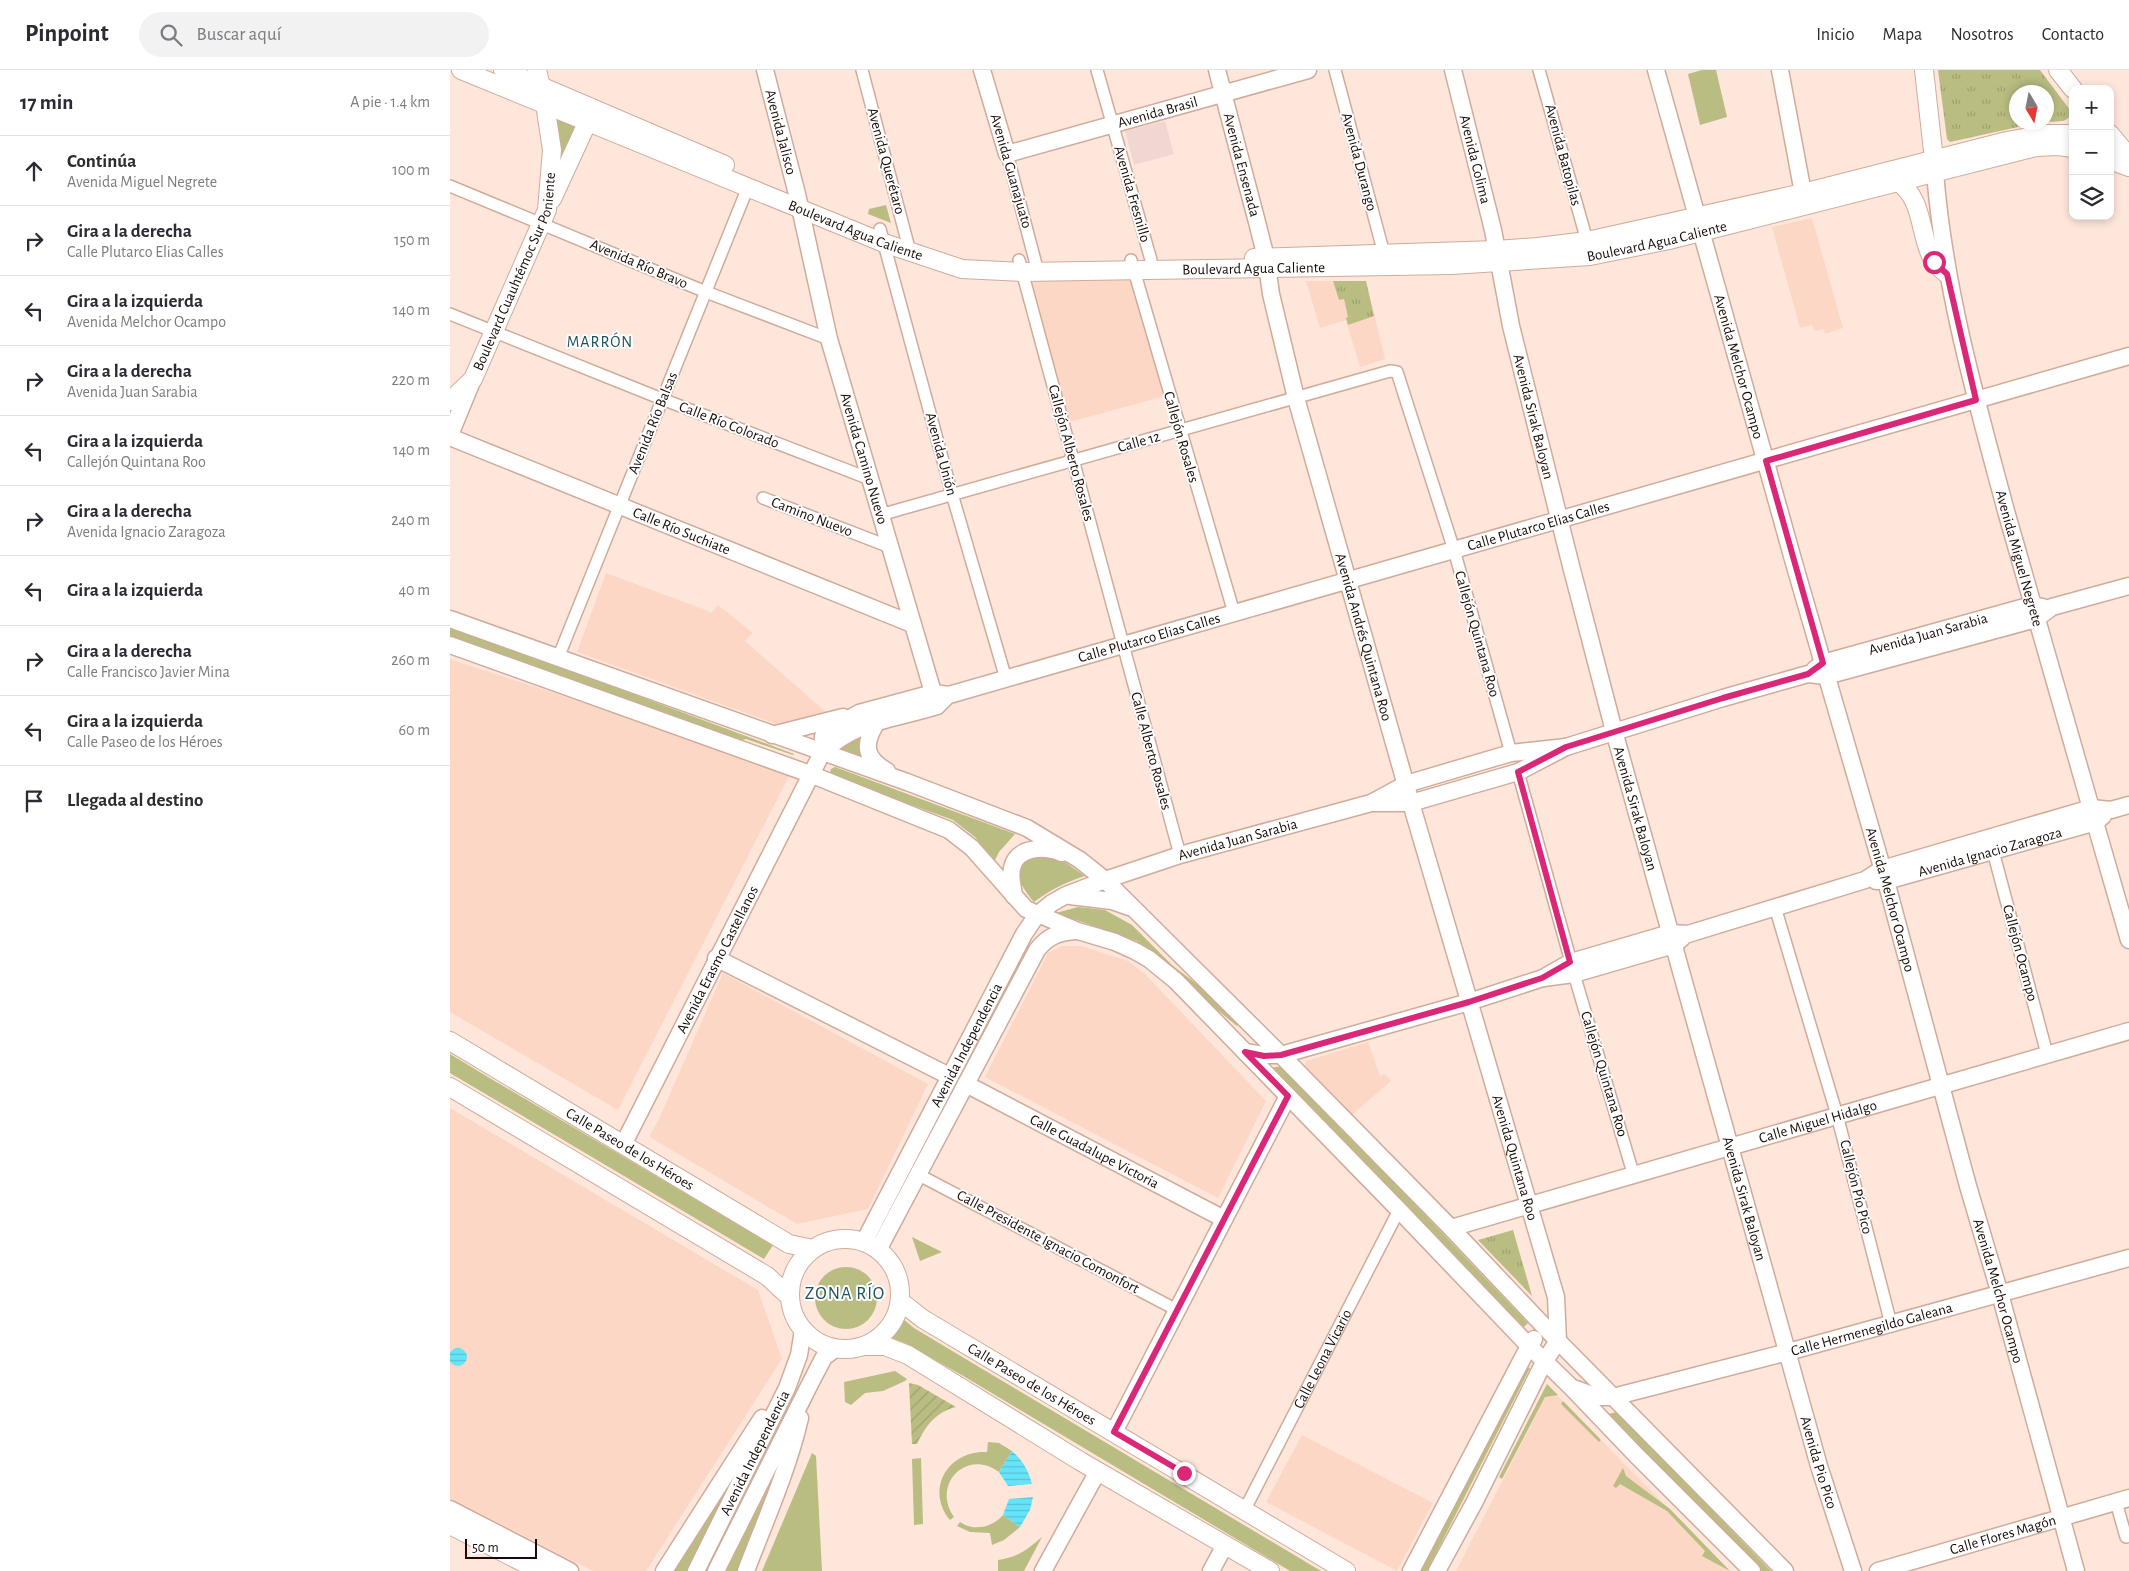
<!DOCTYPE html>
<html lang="es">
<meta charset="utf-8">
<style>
:root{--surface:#fff;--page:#f2f2f3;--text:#2b2b33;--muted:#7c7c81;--line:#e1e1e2}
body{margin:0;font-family:"Alegreya Sans",sans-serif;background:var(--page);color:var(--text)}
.controls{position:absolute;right:15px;top:15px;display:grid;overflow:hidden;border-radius:10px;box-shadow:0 2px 8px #0003}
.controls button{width:45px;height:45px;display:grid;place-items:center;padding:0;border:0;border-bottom:1px solid var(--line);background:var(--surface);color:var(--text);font:25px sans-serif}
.compass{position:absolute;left:1559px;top:15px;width:45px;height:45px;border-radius:50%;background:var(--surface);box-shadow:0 2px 8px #0003;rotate:170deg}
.scale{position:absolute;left:15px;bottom:12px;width:72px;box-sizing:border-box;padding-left:5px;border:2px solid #180b06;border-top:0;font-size:14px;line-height:18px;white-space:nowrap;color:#180b06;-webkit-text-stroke:4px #fff;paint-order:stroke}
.stop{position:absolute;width:15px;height:15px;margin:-11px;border:4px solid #db2777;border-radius:50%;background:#fff}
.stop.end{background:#db2777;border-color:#fff;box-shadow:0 1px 5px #0008}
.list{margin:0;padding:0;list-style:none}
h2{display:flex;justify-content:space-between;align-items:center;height:65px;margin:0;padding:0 20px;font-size:21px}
h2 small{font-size:16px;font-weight:400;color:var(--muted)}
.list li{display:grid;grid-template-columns:32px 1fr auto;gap:15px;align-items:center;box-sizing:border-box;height:70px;padding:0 20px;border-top:1px solid var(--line)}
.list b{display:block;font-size:19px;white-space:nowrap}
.list p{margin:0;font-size:16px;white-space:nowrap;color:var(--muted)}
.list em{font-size:16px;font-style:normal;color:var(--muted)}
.icon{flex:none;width:28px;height:28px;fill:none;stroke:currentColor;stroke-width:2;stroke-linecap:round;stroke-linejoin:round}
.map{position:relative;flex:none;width:1679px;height:1501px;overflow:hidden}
header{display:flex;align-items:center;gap:30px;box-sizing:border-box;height:70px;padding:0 25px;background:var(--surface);border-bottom:1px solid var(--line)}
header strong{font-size:24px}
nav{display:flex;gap:28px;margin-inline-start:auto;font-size:18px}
.search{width:350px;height:45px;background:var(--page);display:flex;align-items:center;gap:12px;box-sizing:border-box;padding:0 18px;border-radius:28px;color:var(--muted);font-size:19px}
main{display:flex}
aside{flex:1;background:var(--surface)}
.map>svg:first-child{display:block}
.built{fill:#fcd7c5}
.education{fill:#f1d7d2}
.grass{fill:#babd81}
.park{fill:url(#park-tufts)}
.garden{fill:url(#garden-furrows)}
.water{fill:url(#water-rules)}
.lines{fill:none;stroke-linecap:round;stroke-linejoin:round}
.street-casing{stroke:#d0ab9a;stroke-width:14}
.secondary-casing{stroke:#d0ab9a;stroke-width:19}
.primary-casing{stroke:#d0ab9a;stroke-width:20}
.highway-casing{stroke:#d0ab9a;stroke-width:22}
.street{stroke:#fff;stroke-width:11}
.secondary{stroke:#fff;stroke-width:16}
.primary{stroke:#fff;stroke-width:18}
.highway{stroke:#fff;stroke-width:20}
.route{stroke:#db2777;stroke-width:6}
.labels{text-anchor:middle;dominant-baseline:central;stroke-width:4;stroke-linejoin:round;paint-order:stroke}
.street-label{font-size:15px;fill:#180b06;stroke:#fff}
.neighbourhood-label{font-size:16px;letter-spacing:1px;fill:#1a535d;stroke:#fff}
.quarter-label{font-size:18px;letter-spacing:1px;fill:#1a535d;stroke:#fff}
</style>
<header>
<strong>Pinpoint</strong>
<div class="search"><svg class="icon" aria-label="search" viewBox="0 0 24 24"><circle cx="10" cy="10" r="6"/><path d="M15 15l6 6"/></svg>Buscar aquí</div>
<nav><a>Inicio</a><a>Mapa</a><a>Nosotros</a><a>Contacto</a></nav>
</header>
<main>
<aside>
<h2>17 min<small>A pie · 1.4 km</small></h2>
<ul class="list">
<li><svg class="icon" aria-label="ahead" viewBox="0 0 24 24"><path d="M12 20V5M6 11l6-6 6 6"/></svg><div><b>Continúa</b><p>Avenida Miguel Negrete</p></div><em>100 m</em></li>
<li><svg class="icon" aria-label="right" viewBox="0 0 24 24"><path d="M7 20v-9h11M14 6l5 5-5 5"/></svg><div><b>Gira a la derecha</b><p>Calle Plutarco Elias Calles</p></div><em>150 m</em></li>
<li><svg class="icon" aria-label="left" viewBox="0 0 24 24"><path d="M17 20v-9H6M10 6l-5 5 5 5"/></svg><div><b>Gira a la izquierda</b><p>Avenida Melchor Ocampo</p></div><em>140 m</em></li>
<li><svg class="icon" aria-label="right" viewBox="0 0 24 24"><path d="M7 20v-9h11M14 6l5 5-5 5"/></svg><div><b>Gira a la derecha</b><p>Avenida Juan Sarabia</p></div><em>220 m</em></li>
<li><svg class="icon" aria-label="left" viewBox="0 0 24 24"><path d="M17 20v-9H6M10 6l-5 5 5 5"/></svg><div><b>Gira a la izquierda</b><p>Callejón Quintana Roo</p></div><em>140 m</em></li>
<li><svg class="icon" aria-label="right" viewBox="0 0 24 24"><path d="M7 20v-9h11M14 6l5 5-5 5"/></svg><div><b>Gira a la derecha</b><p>Avenida Ignacio Zaragoza</p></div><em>240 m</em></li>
<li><svg class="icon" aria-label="left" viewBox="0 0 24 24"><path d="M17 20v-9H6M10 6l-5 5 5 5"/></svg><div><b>Gira a la izquierda</b></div><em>40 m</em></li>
<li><svg class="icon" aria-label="right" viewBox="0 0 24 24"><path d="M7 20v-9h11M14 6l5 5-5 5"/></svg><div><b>Gira a la derecha</b><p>Calle Francisco Javier Mina</p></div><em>260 m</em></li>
<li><svg class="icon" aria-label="left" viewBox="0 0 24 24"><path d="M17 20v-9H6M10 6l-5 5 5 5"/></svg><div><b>Gira a la izquierda</b><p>Calle Paseo de los Héroes</p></div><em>60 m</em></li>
<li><svg class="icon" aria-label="arrive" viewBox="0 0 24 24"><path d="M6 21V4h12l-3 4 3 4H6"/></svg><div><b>Llegada al destino</b></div></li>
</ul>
</aside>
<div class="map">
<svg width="1679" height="1501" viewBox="0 0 1679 1501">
<defs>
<pattern id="park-tufts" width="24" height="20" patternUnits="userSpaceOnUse" patternTransform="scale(1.25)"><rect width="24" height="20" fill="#babd81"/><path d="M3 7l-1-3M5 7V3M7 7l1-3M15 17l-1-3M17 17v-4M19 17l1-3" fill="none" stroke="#9fa16e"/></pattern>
<pattern id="garden-furrows" width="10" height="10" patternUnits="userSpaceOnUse" patternTransform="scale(1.25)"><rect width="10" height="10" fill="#babd81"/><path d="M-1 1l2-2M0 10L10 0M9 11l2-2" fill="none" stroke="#9fa16e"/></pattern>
<pattern id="water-rules" width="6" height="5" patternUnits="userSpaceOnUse" patternTransform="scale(1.25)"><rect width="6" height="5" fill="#65e3f9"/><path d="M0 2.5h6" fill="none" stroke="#57c1d4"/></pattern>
</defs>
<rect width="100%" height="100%" fill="#fee6db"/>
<g class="built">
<polygon points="1362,148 1393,258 1375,264 1374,259 1364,261 1362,255 1350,258 1322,157"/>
<polygon points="682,208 715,326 620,352 581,210"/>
<polygon points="856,211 916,211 935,289 910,297 896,250 870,258"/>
<polygon points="156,503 256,540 261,543 268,535 303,563 295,571 376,642 329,655 127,582"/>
<polygon points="0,589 177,647 340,704 168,1040 0,942"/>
<polygon points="612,876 632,876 678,891 695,904 816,1031 768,1128 535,1007 598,883"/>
<polygon points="273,903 478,1014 418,1139 347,1154 201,1068 200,1065 209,1049"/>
<polygon points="918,972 930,1006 935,1004 941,1011 902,1045 855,996 856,991"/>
<polygon points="0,1038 308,1220 332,1289 196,1501 143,1501 0,1428"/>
<polygon points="1100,1318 1280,1501 1006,1501"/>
<polygon points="852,1365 983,1433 947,1501 816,1432"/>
</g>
<polygon class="education" points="715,51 724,84 684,95 675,61"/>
<g class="grass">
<polygon points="1252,0 1266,0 1277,47 1250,55 1238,4"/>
<polygon points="106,48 131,59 104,117 110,74"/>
<polygon points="436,135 441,153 418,144 419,139"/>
<polygon points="0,556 344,684 343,685 296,669 285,672 0,569"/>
<polygon points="409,666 409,681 415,691 387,681 397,671"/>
<polygon points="385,697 565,764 549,782 544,792 525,767 503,750 382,706 380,703 381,699"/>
<path d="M591 785 609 788 635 806C616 812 600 820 584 832 576 823 558 799 575 789 579 787 586 786 591 785Z"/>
<polygon points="628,837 655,840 682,855 722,895 766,929 788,954 787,956 765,938 761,937 716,892 687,871 606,843"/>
<polygon points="0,984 38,1007 323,1175 314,1189 0,1003"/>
<polygon points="833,996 1078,1253 1074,1257 820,998"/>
<polygon points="462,1167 492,1182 470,1191"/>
<circle cx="396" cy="1228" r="31"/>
<polygon points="452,1248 464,1258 524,1294 871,1501 840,1501 515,1307 455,1273 441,1268 448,1259"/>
<polygon points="1075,1296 1080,1298 977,1501 970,1501"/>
<polygon points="445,1301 457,1309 455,1311 433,1321 415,1323 401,1335 395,1332 394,1312"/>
<polygon points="1097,1314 1108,1325 1095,1327 1052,1409 1049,1407"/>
<polygon points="1113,1331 1151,1370 1149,1372 1111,1334"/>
<polygon points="1167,1342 1321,1501 1312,1501 1158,1344"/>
<path d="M538 1372 549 1373 562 1381 549 1402C517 1378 481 1414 504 1447L500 1450C475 1419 498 1380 537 1382Z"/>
<polygon points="362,1383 366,1386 372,1501 312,1501"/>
<polygon points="471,1388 473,1454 464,1455 462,1389"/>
<polygon points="1173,1398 1176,1406 1220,1439 1280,1501 1252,1486 1255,1481 1217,1441 1170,1414 1166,1418 1163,1416"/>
<polygon points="289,1399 237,1501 223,1501"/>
<polygon points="321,1413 322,1413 288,1501 275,1501"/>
<path d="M553 1445 570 1457 554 1470 542 1475 540 1463 520 1462 507 1456 510 1452C524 1462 543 1457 553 1445Z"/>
<path d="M592 1467 574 1501H548V1490C567 1488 578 1479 592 1467Z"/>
</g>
<g class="park">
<path d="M1488 0H1590L1620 40C1622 54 1606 51 1597 52L1596 22H1566V52L1586 53 1500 72 1497 69Z"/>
<polygon points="883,211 916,211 924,246 898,255 896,248 898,247 894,229 889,230"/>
<polygon points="1063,1160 1082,1226 1028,1170"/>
</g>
<path class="garden" d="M459 1313 468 1315 506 1337C486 1342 476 1355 467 1374H462Z"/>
<g class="water">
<circle cx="8" cy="1287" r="9"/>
<path d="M562 1381C573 1391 578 1400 582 1414L558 1416 549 1402Z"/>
<polygon points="583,1427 580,1440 570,1457 553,1445 559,1429"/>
</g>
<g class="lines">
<defs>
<g id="street">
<polyline points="412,0 460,182"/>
<polyline points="647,0 701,190"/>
<polyline points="885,0 934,184"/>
<polyline points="1089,0 1137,171"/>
<polyline points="557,84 588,202"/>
<polyline points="0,116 256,222 379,269"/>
<polyline points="430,159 502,424 556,609"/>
<polyline points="569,190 730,785"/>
<polyline points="681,190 784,543"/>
<polyline points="0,244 212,329 420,409"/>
<polyline points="313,428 440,477"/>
<polyline points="430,445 940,301 947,302 1004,480 1061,683"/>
<polyline points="108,588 298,117"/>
<polyline points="1068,702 1121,892"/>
<polyline points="1543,781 1597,984"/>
<polyline points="1325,837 1387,1045 1441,1254"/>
<polyline points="1124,904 1183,1103"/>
<polyline points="469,1105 727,1240"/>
<polyline points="1666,1432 1676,1467"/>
<path id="s1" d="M795 1439 949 1140"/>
</g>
<g id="secondary">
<path id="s2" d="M315 0 347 124 379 269 487 636"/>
<path id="s3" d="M532 0 557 84 858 0"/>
<path id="s4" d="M767 0 808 156 816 188 821 224 846 328 961 733 1106 1227 1108 1271 1094 1292 1024 1433 987 1501"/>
<path id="s5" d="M1003 0 1043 160 1061 256 1120 492 1164 661 1369 1396 1403 1501"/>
<path id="s6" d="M1206 0 1344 493 1436 811 1518 1116 1550 1224 1626 1501"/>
<polyline points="1330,0 1353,123"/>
<path id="s7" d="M1485 102C1494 218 1526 329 1556 441 1596 584 1638 727 1679 870"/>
<polyline points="0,365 23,309"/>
<path id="s8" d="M0 367 462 554"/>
<polyline points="0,549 457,712 577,758 630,790 655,810 831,985 1001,1158 1108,1271 1335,1501"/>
<polyline points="0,575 360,704 499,760 522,778 576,839 628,861 665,872 685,881 699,889 726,911 949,1140 1079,1276 1121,1317 1186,1385 1302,1501"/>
<path id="s9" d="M1365 599 1373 593 1582 535 1593 537"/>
<path d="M427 652C413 674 414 688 437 701"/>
<polyline points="322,665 393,647"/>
<path id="s10" d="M372 683 373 666 383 657 409 643 483 623 499 625 1679 286"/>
<polyline points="924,733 961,733 1068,702 1116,677 1273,628 1358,604 1376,606 1586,549 1602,537 1679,516"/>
<path id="s11" d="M1426 811H1436L1646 752 1653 746"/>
<path d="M564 826C563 817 560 807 562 798 567 776 595 776 612 783"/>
<polyline points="620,826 662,831 679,837"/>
<polyline points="266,888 499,1006"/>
<polyline points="1093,908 1121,892 1220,863 1238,864 1415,810 1432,799 1641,738 1661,740 1679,735"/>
<polyline points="795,982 814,985 831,985 1019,932 1093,908 1124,904 1224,875 1232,868"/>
<path id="s12" d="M516 1014 774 1149"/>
<path id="s13" d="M173 1075 372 683C406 650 444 650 487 636L495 628"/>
<path id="s14" d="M1001 1158 1679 961"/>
<path id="s15" d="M414 1172 574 864 587 845 602 833 616 825 655 810 730 785 921 733 956 714 1061 683 1116 677"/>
<path d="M428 1180 587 880C598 866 609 862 626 861"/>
<path id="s16" d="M1126 1319 1147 1327H1163L1338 1282 1679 1188"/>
<polyline points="664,1362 838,1026"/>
<polyline points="0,1439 120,1501"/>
<polyline points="214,1501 312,1348"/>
<path id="s17" d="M246 1501 337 1318 349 1285 353 1260"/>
<polyline points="266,1501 361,1312 374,1287 385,1279"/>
<path d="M296 1501C315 1451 338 1400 350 1348"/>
<polyline points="593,1501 648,1401"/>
<polyline points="761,1501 775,1475"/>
<polyline points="961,1501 1079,1276 1084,1269"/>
<path id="s18" d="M1428 1501 1679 1428"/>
</g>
<g id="primary">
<path id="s19" d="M11 0 434 173 512 199 573 202 1002 195 1140 186 1219 170 1586 77 1608 76 1623 78"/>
<polyline points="53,0 275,95"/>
<polyline points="1474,0 1485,99"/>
<polyline points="1608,0 1623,19"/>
<polyline points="1660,64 1679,87"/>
<polyline points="1660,90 1679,97"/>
<path d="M1448 112C1474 129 1469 165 1483 190 1487 196 1492 200 1497 204"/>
<polyline points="102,129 138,51"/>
<polyline points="804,188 1046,180 1088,177 1137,171 1353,123 1557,71 1596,64 1623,64"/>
<path id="s20" d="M0 331 23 309 97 140 102 80 95 34 87 0"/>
<path id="s21" d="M0 971 339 1174 363 1179"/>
<polyline points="0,1017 317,1206 340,1227"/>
<circle cx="395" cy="1224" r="55"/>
<path id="s22" d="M450 1231 473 1249 896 1501"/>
<polyline points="415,1276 435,1276 458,1285 630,1391 820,1501"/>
</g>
<polyline id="highway" points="0,1454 92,1501"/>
</defs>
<use href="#street" class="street-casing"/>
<use href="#secondary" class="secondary-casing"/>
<use href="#primary" class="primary-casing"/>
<use href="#highway" class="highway-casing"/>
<use href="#street" class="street"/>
<use href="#secondary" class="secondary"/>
<use href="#primary" class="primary"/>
<use href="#highway" class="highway"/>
</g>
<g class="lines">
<polyline class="route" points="734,1403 664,1362 838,1026 795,982 814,986 831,985 1019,932 1092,908 1120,892 1068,702 1116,677 1273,628 1358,604 1373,593 1316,391 1526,330 1497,204 1484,192"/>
</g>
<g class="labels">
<g class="street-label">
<text stroke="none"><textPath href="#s3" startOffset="244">Avenida Brasil</textPath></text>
<text stroke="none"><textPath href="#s2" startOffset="64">Avenida Jalisco</textPath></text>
<text transform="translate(1113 85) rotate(75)">Avenida Batopilas</text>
<text stroke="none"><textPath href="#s5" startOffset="92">Avenida Colima</textPath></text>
<text transform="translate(436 91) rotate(75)">Avenida Querétaro</text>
<text transform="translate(909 92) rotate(75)">Avenida Durango</text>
<text stroke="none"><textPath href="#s4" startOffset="98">Avenida Ensenada</textPath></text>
<text transform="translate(561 101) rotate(74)">Avenida Guanajuato</text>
<text transform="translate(682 124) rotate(74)">Avenida Fresnillo</text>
<text stroke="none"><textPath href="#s19" startOffset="426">Boulevard Agua Caliente</textPath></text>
<text stroke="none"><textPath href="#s19" startOffset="1236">Boulevard Agua Caliente</textPath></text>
<text transform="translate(189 194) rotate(23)">Avenida Río Bravo</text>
<text stroke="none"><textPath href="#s19" startOffset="831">Boulevard Agua Caliente</textPath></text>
<text stroke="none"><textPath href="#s20" startOffset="148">Boulevard Cuauhtémoc Sur Poniente</textPath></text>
<text stroke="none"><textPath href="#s6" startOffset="308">Avenida Melchor Ocampo</textPath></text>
<text stroke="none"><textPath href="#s5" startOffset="356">Avenida Sirak Baloyan</textPath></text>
<text transform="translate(203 353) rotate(-68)">Avenida Río Balsas</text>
<text transform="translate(279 355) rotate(21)">Calle Río Colorado</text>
<text transform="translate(731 367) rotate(74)">Callejón Rosales</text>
<text transform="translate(689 372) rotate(-16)">Calle 12</text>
<text transform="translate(621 383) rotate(75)">Callejón Alberto Rosales</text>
<text transform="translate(491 384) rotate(75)">Avenida Unión</text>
<text stroke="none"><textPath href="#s2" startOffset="401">Avenida Camino Nuevo</textPath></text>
<text transform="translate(362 447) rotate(21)">Camino Nuevo</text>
<text stroke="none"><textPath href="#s10" startOffset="766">Calle Plutarco Elias Calles</textPath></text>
<text stroke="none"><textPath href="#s8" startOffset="250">Calle Río Suchiate</textPath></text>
<text stroke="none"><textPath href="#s7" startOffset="396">Avenida Miguel Negrete</textPath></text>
<text transform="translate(1027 564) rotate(74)">Callejón Quintana Roo</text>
<text stroke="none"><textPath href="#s9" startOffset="119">Avenida Juan Sarabia</textPath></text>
<text stroke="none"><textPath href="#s4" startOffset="586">Avenida Andrés Quintana Roo</textPath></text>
<text stroke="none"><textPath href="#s10" startOffset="361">Calle Plutarco Elias Calles</textPath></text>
<text transform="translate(701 681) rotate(75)">Calle Alberto Rosales</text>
<text stroke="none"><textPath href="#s5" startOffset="761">Avenida Sirak Baloyan</textPath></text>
<text stroke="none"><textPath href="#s15" startOffset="586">Avenida Juan Sarabia</textPath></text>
<text stroke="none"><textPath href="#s11" startOffset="118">Avenida Ignacio Zaragoza</textPath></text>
<text stroke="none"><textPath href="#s6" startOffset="862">Avenida Melchor Ocampo</textPath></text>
<text transform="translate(1570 883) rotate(75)">Callejón Ocampo</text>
<text stroke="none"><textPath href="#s13" startOffset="208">Avenida Erasmo Castellanos</textPath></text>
<text stroke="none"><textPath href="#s15" startOffset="222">Avenida Independencia</textPath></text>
<text transform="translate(1154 1004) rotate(73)">Callejón Quintana Roo</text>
<text stroke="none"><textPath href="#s14" startOffset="382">Calle Miguel Hidalgo</textPath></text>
<text stroke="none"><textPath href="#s21" startOffset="210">Calle Paseo de los Héroes</textPath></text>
<text stroke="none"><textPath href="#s12" startOffset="145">Calle Guadalupe Victoria</textPath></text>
<text stroke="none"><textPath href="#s4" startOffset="1128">Avenida Quintana Roo</textPath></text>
<text transform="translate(1406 1117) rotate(76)">Callejón Pío Pico</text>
<text stroke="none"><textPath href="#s5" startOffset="1166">Avenida Sirak Baloyan</textPath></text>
<text transform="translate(598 1172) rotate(28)">Calle Presidente Ignacio Comonfort</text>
<text stroke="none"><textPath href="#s6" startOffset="1268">Avenida Melchor Ocampo</textPath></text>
<text stroke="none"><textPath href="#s16" startOffset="306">Calle Hermenegildo Galeana</textPath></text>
<text stroke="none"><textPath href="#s1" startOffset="169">Calle Leona Vicario</textPath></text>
<text stroke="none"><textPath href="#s22" startOffset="156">Calle Paseo de los Héroes</textPath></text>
<text stroke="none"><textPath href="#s17" startOffset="132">Avenida Independencia</textPath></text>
<text stroke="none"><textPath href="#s5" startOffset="1440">Avenida Pio Pico</textPath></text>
<text stroke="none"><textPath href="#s18" startOffset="130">Calle Flores Magón</textPath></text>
</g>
<g class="neighbourhood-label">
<text x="150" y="272">MARRÓN</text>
</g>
<g class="quarter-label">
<text x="395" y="1224">ZONA RÍO</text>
</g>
</g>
</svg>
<div class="controls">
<button>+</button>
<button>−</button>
<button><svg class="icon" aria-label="layers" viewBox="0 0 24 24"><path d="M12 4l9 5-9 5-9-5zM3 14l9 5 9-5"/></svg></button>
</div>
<svg class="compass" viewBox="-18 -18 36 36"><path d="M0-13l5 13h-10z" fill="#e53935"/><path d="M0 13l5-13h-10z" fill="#7c7c81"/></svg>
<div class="scale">50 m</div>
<div class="stop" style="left:1484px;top:192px"></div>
<div class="stop end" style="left:734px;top:1403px"></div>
</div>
</main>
